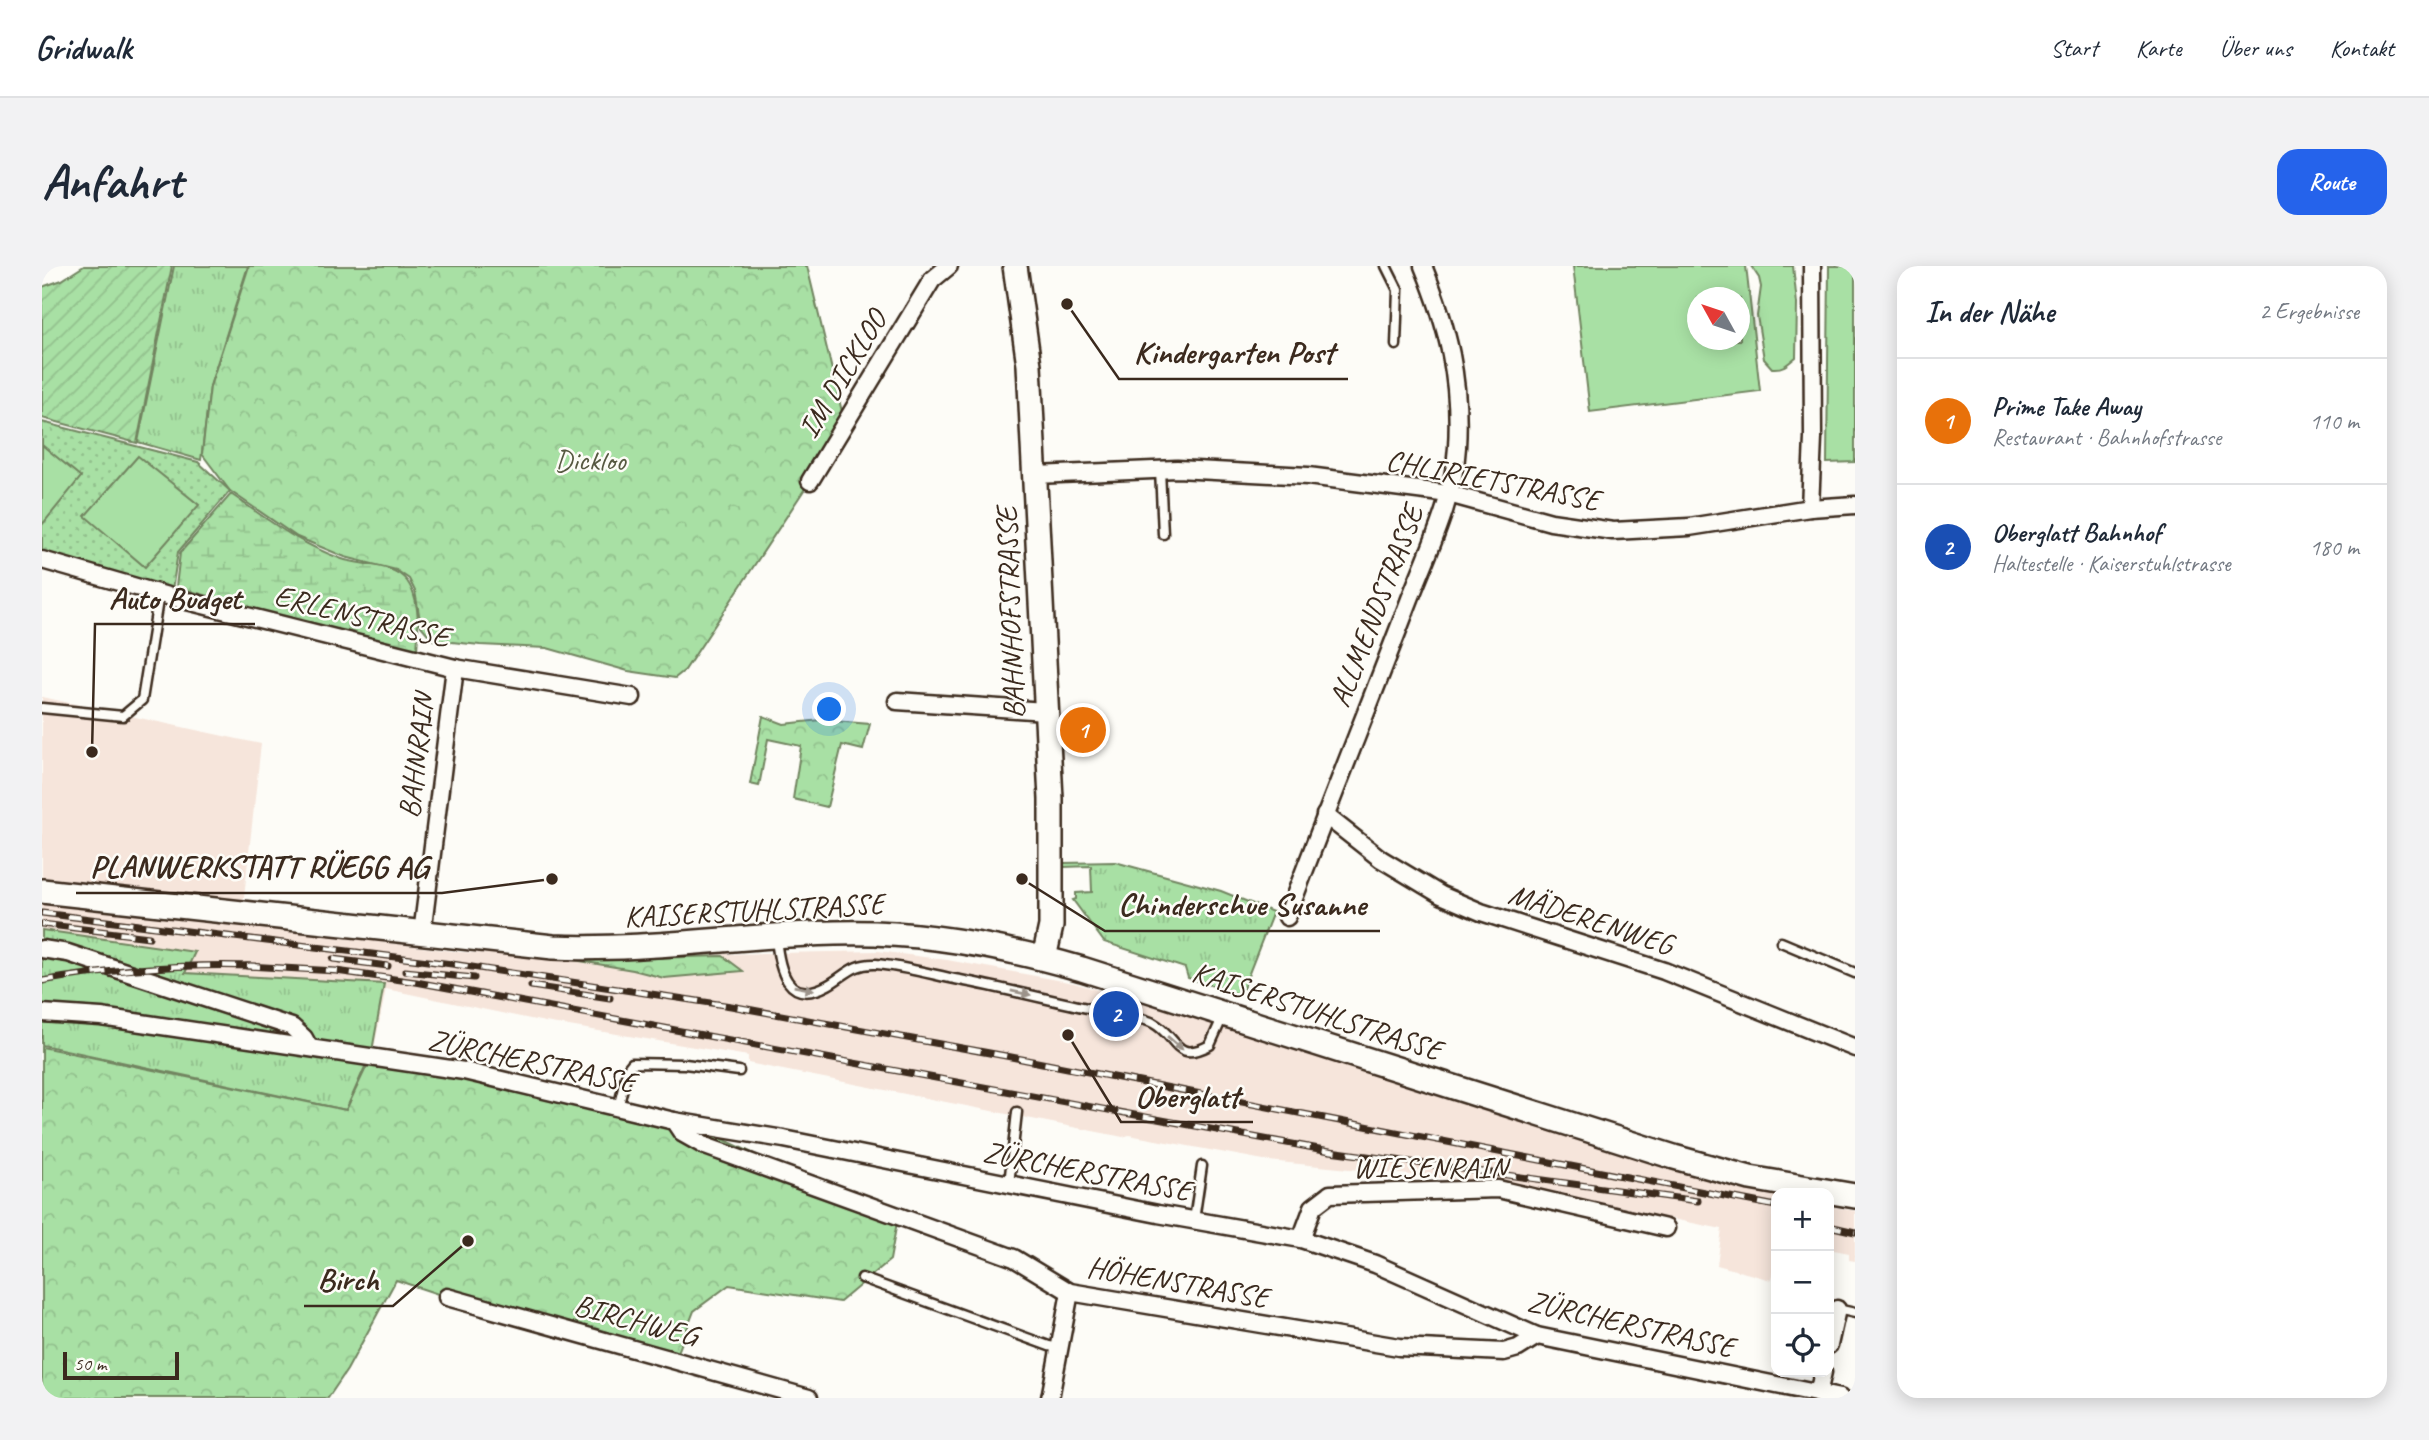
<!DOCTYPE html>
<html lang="de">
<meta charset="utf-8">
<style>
:root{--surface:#fff;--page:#f2f2f3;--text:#1f2937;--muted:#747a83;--line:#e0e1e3;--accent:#2563eb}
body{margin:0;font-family:Caveat,sans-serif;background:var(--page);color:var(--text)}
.controls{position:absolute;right:21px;bottom:21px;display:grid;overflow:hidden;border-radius:14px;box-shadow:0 4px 18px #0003}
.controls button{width:63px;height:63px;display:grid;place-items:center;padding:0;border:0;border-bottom:2px solid var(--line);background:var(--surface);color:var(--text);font:35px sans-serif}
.compass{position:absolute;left:1645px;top:21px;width:63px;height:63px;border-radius:50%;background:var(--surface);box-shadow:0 4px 18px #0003;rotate:310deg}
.scale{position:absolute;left:21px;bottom:18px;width:116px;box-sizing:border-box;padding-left:7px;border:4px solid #3b2a1e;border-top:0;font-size:19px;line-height:24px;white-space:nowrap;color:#3b2a1e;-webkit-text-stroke:5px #fdfcf7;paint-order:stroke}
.you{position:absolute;left:788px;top:444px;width:24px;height:24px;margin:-18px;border:5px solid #fff;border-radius:50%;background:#1a73e8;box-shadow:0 0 0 10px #1a73e833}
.badge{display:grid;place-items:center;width:46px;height:46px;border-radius:50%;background:var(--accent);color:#fff;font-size:23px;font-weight:700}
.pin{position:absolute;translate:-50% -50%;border:4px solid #fff;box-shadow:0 2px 7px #0006}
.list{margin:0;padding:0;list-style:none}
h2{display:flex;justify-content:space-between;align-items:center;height:91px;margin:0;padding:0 28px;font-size:30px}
h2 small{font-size:23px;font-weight:400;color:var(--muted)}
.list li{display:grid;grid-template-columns:46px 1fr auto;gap:21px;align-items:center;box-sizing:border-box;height:126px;padding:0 28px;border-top:2px solid var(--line)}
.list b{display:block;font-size:26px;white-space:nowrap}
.list p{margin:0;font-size:23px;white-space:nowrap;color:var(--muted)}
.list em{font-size:23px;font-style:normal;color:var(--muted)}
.icon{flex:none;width:38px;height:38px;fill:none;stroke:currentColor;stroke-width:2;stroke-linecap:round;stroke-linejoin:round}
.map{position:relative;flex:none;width:1813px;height:1132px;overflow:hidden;border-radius:21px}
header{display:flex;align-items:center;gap:42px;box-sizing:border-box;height:98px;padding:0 35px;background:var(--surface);border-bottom:2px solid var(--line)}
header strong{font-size:33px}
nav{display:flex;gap:38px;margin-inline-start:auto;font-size:24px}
.intro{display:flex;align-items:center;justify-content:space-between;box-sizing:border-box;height:168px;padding:0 42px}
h1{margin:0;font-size:49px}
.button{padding:18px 32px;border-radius:21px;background:var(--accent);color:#fff;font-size:24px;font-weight:700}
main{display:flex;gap:42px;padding:0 42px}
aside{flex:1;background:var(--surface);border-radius:21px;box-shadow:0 4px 18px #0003}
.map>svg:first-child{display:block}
.built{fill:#f6e5db}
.grass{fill:url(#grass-tufts);stroke:#728561;stroke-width:2}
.forest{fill:url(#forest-crowns);stroke:#728561;stroke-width:2}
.wetland{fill:url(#wetland-marsh);stroke:#728561;stroke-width:2}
.park{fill:url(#park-dots);stroke:#728561;stroke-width:2}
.garden{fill:url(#garden-furrows);stroke:#728561;stroke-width:2}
.pitch{fill:#a8e0a4;stroke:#728561;stroke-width:2;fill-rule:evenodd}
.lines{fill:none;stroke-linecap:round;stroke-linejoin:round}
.lane-casing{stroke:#3b2a1e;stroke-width:13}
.street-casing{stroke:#3b2a1e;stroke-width:21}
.secondary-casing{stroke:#3b2a1e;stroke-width:28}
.lane{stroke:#fdfcf7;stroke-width:8}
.street{stroke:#fdfcf7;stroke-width:16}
.secondary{stroke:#fdfcf7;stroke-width:23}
.rail-casing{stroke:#3b2a1e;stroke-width:7}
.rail{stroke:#fdfcf7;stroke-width:4.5;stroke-dasharray:13;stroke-linecap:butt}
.oneway{fill:#9c938a}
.labels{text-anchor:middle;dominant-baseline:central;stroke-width:5;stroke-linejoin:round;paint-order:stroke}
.street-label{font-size:30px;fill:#3b2a1e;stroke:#fdfcf7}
.park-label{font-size:30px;fill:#565840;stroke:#fdfcf7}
.leader{fill:none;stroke:#3b2a1e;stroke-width:2.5}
.callout-dot{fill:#3b2a1e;stroke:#fdfcf7;stroke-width:2.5}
.callout-label{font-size:32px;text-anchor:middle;font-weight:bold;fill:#3b2a1e;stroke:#fdfcf7;stroke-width:5;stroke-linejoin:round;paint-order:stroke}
</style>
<header>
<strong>Gridwalk</strong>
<nav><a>Start</a><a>Karte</a><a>Über uns</a><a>Kontakt</a></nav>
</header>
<div class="intro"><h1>Anfahrt</h1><a class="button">Route</a></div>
<main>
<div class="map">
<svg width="1813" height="1132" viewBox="0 0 1813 1132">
<defs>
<pattern id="grass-tufts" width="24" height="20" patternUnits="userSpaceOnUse" patternTransform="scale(1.75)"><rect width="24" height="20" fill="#a8e0a4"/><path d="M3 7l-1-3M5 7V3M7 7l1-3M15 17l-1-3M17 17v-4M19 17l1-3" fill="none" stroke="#92c08d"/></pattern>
<pattern id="forest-crowns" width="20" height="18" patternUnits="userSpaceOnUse" patternTransform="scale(1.75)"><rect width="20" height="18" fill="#a8e0a4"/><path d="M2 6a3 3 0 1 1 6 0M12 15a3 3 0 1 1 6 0" fill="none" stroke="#92c08d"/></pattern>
<pattern id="wetland-marsh" width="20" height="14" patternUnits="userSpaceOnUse" patternTransform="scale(1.75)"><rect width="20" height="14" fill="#a8e0a4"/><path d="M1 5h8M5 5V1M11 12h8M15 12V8" fill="none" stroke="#92c08d"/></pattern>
<pattern id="park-dots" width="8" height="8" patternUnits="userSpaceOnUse" patternTransform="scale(1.75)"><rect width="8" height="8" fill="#a8e0a4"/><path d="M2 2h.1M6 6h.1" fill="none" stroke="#92c08d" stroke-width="1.8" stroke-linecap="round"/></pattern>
<pattern id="garden-furrows" width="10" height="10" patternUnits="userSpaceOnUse" patternTransform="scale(1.75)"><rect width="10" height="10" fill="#a8e0a4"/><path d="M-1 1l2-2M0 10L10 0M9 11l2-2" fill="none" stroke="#92c08d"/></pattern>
</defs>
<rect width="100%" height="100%" fill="#fdfcf7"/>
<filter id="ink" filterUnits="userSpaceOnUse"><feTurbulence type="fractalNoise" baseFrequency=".0143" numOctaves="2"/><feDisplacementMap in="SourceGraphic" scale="14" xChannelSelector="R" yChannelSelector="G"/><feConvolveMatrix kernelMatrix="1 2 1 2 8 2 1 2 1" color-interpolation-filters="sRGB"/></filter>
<g filter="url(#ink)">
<g class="built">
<polygon points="0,431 219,478 199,658 418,686 566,694 686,688 836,685 905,694 1032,717 1235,776 1569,883 1706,923 1734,929 1734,993 1729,1014 1675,999 1680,963 1458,918 1227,895 1087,869 1081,871 706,797 706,790 503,756 344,723 331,787 331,718 0,702"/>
<polygon points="1787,940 1813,945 1813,995 1807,994 1807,987 1787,983"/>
</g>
<g class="grass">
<polygon points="132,0 206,0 168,120 159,194 96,176"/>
<polygon points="1073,596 1179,625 1231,646 1200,725 1196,728 1146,712 1143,702 1062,676 1031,634 1034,633 1034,627 1050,626 1049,600 1022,601 1022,597"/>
<polygon points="0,664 153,686 143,707 342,718 330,785 304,844 0,779"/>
</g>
<g class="forest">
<polygon points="207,0 765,0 801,150 768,215 643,404 633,412 586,405 505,382 438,379 391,374 379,360 373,325 367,313 354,304 303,291 255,271 188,225 160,188 168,121"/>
<polygon points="721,450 742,458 779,454 828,458 821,484 800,479 785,541 751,533 759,480 726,473 717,520 708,518"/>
<polygon points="681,690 701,705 622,712 591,704 532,694"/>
<polygon points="0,781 304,844 331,787 639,853 855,956 848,994 798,1036 687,1019 652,1045 635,1089 405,1031 354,1014 305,1104 286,1132 0,1132"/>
</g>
<path class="wetland" d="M189 228C226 254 257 278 300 293 321 300 351 297 365 315 378 333 377 363 375 384L238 350 134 321 138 287Z"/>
<polygon class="park" points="0,156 156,196 188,225 136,286 129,331 0,294"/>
<polygon class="garden" points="42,0 130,0 95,177 0,152 0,21 20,14"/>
<g class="pitch">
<path d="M1531 0H1704L1718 125 1548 146ZM1656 32H1698V74H1656Z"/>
<path d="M1709 0H1751L1755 38 1754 91C1746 98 1741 103 1730 102L1722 93 1715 50 1719 21 1717 12Z"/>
<polygon points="1787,0 1813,0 1813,196 1785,197"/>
<polygon points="0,179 39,211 0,259"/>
<polygon points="96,190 157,239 103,301 43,250"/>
</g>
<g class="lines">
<defs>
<g id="lane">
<polyline points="1344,0 1356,24 1354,79"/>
<polyline points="1118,204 1121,268"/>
<polyline points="0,442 81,450 100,434 117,328"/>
<path d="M734 672C737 703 745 741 786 719 804 709 811 697 834 698 860 700 892 709 918 714 965 723 1012 735 1059 745 1072 748 1101 751 1111 757 1136 770 1132 798 1168 779L1181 750"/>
<polyline points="1739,676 1813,707"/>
<polyline points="576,842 586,802 590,797 643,798 697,805"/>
<polyline points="967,918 975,846"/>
<polyline points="1152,954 1160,900"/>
<polyline points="820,1012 1007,1080 1017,1082"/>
<polyline points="1795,1043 1813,1047"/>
</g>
<g id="street">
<polyline points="994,209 1135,203 1266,210 1407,228 1509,256 1571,265 1647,261 1768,242 1813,239"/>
<polyline points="768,215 890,14 907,0"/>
<polyline points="1768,242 1771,172 1770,0"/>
<polyline points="0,294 129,331 413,402 590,431"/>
<polyline points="855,435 1004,445"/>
<polyline points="1283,549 1339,593 1399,629 1439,646 1622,705 1813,782"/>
<path d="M1245 651C1284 546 1326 443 1366 338 1385 288 1412 235 1415 181 1419 114 1406 61 1381 0"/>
<polyline points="380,668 413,402"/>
<polyline points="0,683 26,687 250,761 262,772 267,781"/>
<polyline points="0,747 59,751 422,805 632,855 742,873 1116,948 1259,973 1333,998 1495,1070 1798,1132"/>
<polyline points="632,855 640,867 663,880 972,992 1028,1026 1357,1081 1462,1086 1476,1082 1495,1070"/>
<polyline points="1259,973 1271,941 1288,928 1456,923 1624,962"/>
<polyline points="405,1031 767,1132"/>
<polyline points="1787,1079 1795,1043"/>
<polyline points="1776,1128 1781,1106"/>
<polyline points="1008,1132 1028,1026"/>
</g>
<g id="secondary">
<polyline points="973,0 987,99 1009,533 1009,660 1002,692"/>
<path d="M0 625 511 681C606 685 699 669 793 667 876 664 960 680 1040 703L1632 891 1708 912 1813 930"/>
</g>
</defs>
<use href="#lane" class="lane-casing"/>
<use href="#street" class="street-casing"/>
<use href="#secondary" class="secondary-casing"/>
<use href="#lane" class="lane"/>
<use href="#street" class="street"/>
<use href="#secondary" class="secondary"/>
<defs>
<g id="rail">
<polyline points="0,647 410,698 689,740 964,790 1734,940"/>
<polyline points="0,658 107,671"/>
<polyline points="291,693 346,700"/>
<polyline points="205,700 294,705 374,716 1288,885 1656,935"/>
<polyline points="363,705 432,712"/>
<path d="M0 715C70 703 141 698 213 700"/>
<polyline points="489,720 568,732"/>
<polyline points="1787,960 1813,966"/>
</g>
</defs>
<use href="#rail" class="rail-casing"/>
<use href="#rail" class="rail"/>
</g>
<defs><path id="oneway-solid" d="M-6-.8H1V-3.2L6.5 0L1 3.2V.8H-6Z" transform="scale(1.75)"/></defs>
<g class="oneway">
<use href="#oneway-solid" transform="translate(762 722) rotate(10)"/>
<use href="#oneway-solid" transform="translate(979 727) rotate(12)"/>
<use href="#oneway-solid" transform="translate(1133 777) rotate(41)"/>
</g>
</g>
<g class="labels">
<g class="street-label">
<text transform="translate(800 108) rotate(-59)">IM DICKLOO</text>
<text transform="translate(1451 214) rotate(11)">CHLIRIETSTRASSE</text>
<text transform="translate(1334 340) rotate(-69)">ALLMENDSTRASSE</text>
<text transform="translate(968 347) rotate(-92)">BAHNHOFSTRASSE</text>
<text transform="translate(320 350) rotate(14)">ERLENSTRASSE</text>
<text transform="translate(374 490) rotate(-83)">BAHNRAIN</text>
<text transform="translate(712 644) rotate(-3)">KAISERSTUHLSTRASSE</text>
<text transform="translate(1549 653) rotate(18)">MÄDERENWEG</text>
<text transform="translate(1275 745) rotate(18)">KAISERSTUHLSTRASSE</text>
<text transform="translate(490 795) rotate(12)">ZÜRCHERSTRASSE</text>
<text x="1388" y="901">WIESENRAIN</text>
<text transform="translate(1045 905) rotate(11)">ZÜRCHERSTRASSE</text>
<text transform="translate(1136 1016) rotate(10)">HÖHENSTRASSE</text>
<text transform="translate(594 1054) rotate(15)">BIRCHWEG</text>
<text transform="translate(1589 1058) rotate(13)">ZÜRCHERSTRASSE</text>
</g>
<g class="park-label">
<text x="548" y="194">Dickloo</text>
</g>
</g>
<path class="leader" d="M1025 38L1077 113H1306M50 486L53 358H213M510 613L400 627H34M980 613L1063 665H1338M1026 769L1079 856H1211M426 975L351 1040H262"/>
<g class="callout-dot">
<circle cx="1025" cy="38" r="7"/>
<circle cx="50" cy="486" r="7"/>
<circle cx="510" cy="613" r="7"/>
<circle cx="980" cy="613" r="7"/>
<circle cx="1026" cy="769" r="7"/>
<circle cx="426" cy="975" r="7"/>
</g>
<g class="callout-label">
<text x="1192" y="97">Kindergarten Post</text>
<text x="133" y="343">Auto Budget</text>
<text x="217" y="611">PLANWERKSTATT RÜEGG AG</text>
<text x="1200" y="649">Chinderschue Susanne</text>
<text x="1145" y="841">Oberglatt</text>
<text x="306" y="1024">Birch</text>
</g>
</svg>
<div class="controls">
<button>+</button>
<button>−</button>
<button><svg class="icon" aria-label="locate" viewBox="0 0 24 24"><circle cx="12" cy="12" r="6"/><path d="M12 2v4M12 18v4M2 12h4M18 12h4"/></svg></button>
</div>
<svg class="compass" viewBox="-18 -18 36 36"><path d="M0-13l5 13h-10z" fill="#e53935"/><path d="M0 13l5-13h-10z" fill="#747a83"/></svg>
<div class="scale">50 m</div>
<div class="you"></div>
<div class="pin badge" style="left:1041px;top:464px;background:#e8710a">1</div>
<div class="pin badge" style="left:1074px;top:748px;background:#1a4fb4">2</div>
</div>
<aside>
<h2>In der Nähe<small>2 Ergebnisse</small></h2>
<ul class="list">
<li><span class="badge" style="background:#e8710a">1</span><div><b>Prime Take Away</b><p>Restaurant · Bahnhofstrasse</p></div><em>110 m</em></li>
<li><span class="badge" style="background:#1a4fb4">2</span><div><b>Oberglatt Bahnhof</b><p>Haltestelle · Kaiserstuhlstrasse</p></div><em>180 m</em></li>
</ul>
</aside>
</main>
